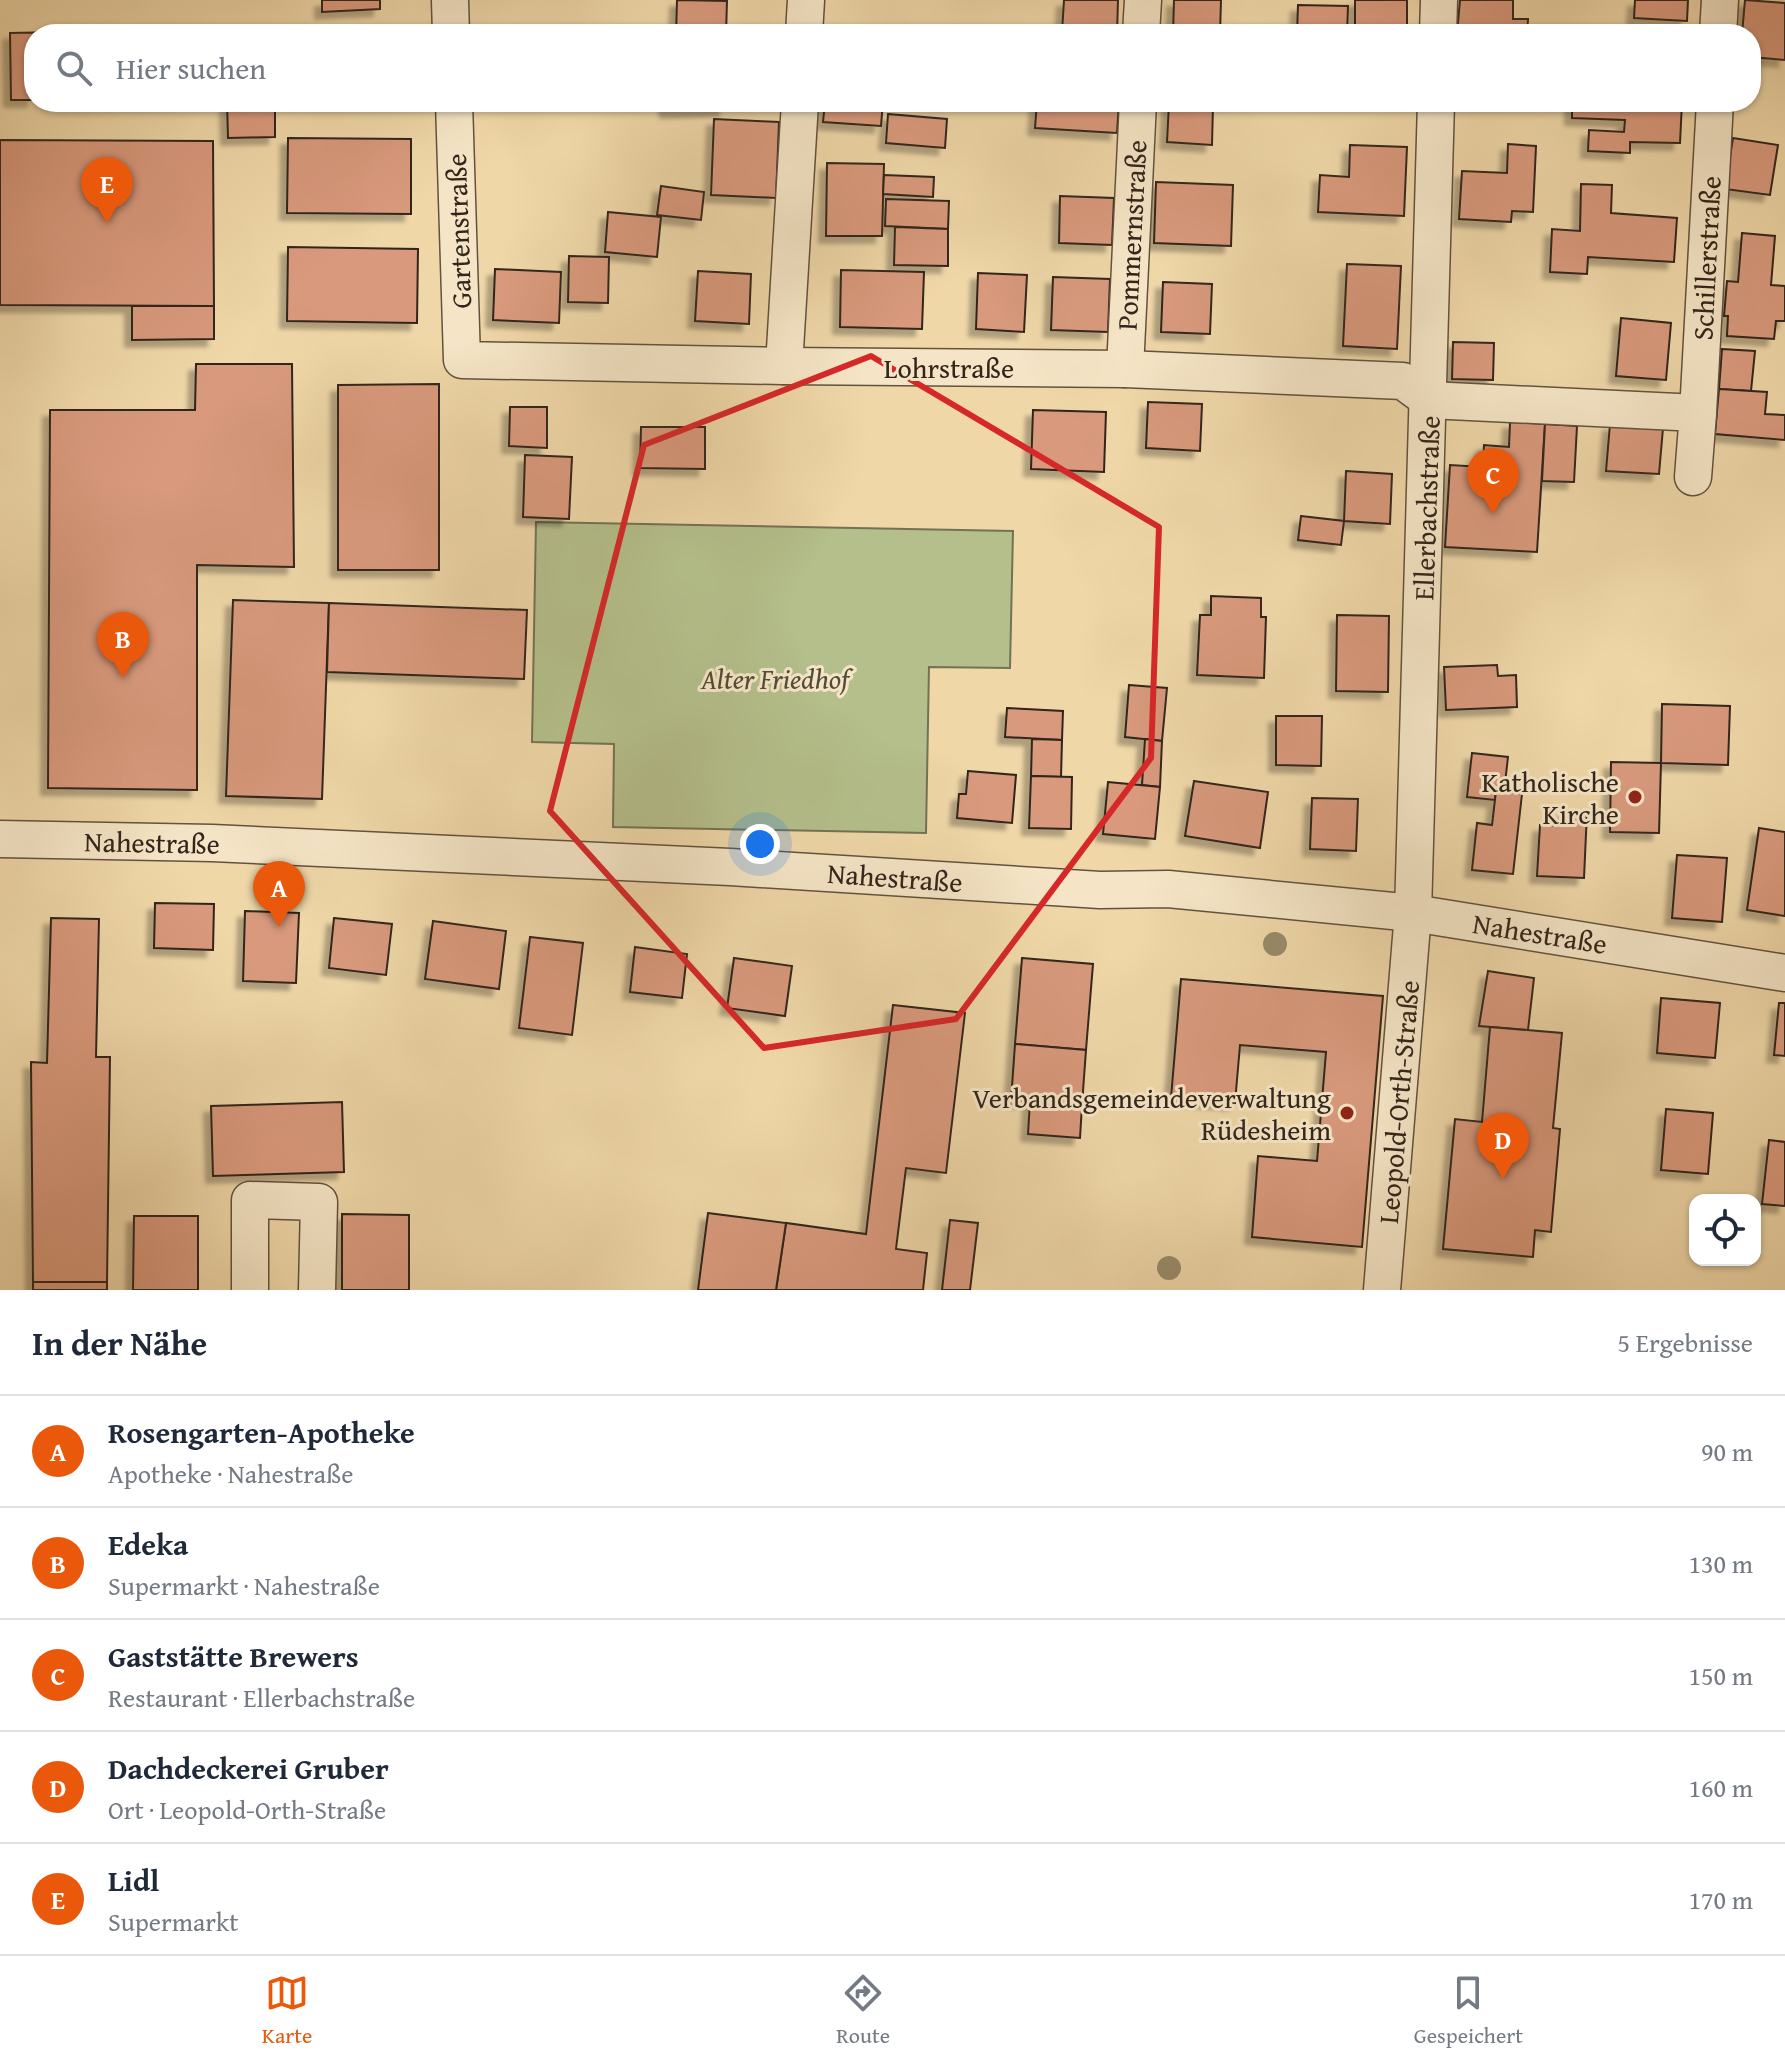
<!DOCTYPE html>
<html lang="de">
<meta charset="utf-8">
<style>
:root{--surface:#fff;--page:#f2f2f3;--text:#1f2937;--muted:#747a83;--line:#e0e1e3;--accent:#ea580c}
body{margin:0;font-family:"Gentium Book Plus",serif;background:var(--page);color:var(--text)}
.controls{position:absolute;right:24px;bottom:24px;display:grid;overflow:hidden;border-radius:16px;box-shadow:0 2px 6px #0004}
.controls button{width:72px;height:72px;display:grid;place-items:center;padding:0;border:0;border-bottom:2px solid var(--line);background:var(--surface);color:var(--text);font:40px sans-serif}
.you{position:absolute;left:760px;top:844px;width:28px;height:28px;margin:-20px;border:6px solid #fff;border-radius:50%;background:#1a73e8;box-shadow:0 0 0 12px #1a73e833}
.badge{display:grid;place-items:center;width:52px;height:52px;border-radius:50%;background:var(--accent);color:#fff;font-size:26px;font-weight:700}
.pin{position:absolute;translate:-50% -66px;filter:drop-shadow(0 2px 4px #0008)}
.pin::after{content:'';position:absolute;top:42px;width:28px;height:24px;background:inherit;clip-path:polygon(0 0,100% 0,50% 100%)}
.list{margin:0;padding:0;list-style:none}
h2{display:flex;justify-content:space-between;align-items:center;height:104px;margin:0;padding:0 32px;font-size:34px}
h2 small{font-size:26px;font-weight:400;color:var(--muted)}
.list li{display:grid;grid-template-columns:52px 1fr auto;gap:24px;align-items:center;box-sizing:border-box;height:112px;padding:0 32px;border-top:2px solid var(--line)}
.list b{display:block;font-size:30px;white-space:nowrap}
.list p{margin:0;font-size:26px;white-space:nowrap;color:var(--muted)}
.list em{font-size:26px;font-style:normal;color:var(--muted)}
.icon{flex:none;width:44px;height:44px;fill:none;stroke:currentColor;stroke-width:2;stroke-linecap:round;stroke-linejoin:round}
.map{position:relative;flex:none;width:1785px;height:1290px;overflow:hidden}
.search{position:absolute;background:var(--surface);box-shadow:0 2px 6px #0004;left:24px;right:24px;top:24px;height:88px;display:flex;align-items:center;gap:20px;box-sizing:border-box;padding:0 28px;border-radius:32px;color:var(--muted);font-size:30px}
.sheet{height:664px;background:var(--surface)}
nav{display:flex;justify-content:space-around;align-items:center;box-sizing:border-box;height:112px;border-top:2px solid var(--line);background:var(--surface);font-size:22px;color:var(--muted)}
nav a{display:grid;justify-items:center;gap:4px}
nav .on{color:var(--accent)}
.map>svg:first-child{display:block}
.green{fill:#b4bf8b;stroke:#747254;stroke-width:2}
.building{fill:#d8997b;stroke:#33251c;stroke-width:2;filter:url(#shadow)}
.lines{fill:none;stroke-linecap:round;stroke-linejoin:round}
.minor-casing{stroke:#62523f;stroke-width:39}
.minor{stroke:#f5e5c6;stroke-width:36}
.tree{fill:#998b6a}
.marked{fill:none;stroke:#d62828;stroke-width:6;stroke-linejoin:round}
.poi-dot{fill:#8f2418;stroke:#f5e5c6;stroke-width:3}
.labels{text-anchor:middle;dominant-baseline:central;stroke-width:6;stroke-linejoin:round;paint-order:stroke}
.street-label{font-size:28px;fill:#33251c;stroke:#f5e5c6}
.park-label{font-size:28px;font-style:italic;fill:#534c38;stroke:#f5e5c6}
.poi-label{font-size:28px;fill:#33251c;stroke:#f5e5c6;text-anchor:end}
</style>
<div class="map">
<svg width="1785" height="1290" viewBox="0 0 1785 1290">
<defs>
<filter id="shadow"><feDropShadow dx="-7" dy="7" stdDeviation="2" flood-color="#0004"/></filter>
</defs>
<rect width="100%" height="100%" fill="#efd7a8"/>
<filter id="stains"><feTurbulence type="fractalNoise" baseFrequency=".0025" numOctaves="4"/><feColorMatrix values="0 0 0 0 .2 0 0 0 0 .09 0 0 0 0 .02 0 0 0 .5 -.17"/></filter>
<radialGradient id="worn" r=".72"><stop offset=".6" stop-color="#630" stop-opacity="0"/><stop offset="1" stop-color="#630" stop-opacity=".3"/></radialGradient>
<polygon class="green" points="536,522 1013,531 1010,668 929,667 926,833 613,827 614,744 532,742"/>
<g class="building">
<polygon points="322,0 380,0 380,9 322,12"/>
<polygon points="677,0 727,1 726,34 676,34"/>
<polygon points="1064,0 1118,0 1117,34 1062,32"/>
<polygon points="1174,0 1221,0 1220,34 1173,34"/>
<rect x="1355" y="0" width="52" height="34"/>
<polygon points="1460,0 1513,0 1513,19 1528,19 1527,34 1457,34"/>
<polygon points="1635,0 1688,0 1687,21 1634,18"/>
<polygon points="1745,0 1785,3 1785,60 1751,57 1751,34 1742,34"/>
<polygon points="1298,5 1348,6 1347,34 1297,34"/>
<polygon points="166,30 166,34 34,34 34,100 11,100 10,33"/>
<polygon points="227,102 275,102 275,137 228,138"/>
<polygon points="666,102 726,102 726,109 667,111"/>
<polygon points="825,102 883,102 881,126 823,122"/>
<polygon points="1037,102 1119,102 1117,133 1035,128"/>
<polygon points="1572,102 1682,102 1680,143 1630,142 1630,153 1588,151 1589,130 1624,132 1625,120 1572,118"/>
<polygon points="1169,103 1213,105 1212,145 1167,142"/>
<polygon points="888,114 947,119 945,148 886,143"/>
<polygon points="714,119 779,122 776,198 711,195"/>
<polygon points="288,138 411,139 411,214 287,213"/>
<polygon points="1733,138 1778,145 1770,195 1725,189"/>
<polygon points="0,140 213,141 214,306 0,305"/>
<polygon points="1508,144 1536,146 1533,212 1512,211 1511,222 1459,219 1462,171 1507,173"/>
<polygon points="1350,145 1407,147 1404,216 1318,212 1320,175 1349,177"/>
<polygon points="827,163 884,164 882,236 826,236"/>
<polygon points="884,175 934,177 933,197 883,194"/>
<polygon points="1156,182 1233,185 1231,246 1154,243"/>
<polygon points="1581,184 1612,185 1611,213 1677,218 1674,262 1588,257 1587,274 1550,272 1552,229 1580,231"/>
<polygon points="661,186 704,192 701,220 657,215"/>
<polygon points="1060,196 1114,198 1112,245 1059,243"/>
<polygon points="886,199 949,201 948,229 885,226"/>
<polygon points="608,212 661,217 657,257 605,252"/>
<polygon points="895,227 948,229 948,266 894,265"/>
<polygon points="1742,233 1775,236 1771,285 1785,286 1785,321 1776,321 1774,339 1727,336 1728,316 1724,316 1727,281 1738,282"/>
<polygon points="288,247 418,249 417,323 287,321"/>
<polygon points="569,256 609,257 608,303 568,302"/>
<polygon points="1347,264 1401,266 1397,349 1343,346"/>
<polygon points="495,269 561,272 559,323 493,320"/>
<polygon points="841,270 924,272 922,329 840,327"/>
<polygon points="698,271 751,274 749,324 695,321"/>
<polygon points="978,273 1027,275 1024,332 976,329"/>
<polygon points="1053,277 1110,279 1108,332 1051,330"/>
<polygon points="1163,282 1212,284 1210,334 1161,332"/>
<polygon points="132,306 214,306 214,339 132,340"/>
<polygon points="1621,318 1671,323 1666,380 1616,376"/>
<polygon points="1453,342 1494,343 1493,380 1452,379"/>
<polygon points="1722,349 1755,351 1751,391 1719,389"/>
<polygon points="196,364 292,364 294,567 197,565 197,790 48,788 50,410 195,410"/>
<polygon points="439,384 439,570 338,570 338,385"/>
<polygon points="1719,389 1767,392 1765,414 1785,415 1785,440 1715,434"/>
<polygon points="1148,402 1202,404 1200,451 1146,448"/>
<polygon points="510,407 547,407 547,448 509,446"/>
<polygon points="1033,410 1106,412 1104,472 1031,469"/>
<polygon points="1510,422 1545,424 1537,552 1445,547 1450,465 1483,467 1484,445 1509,447"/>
<polygon points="1545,424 1577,426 1574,482 1542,481"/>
<polygon points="1610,424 1663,428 1659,474 1606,471"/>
<polygon points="641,427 705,427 705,469 640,468"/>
<polygon points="525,455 572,457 569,519 523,517"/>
<polygon points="1346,471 1392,474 1390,524 1344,521"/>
<polygon points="1301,516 1344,521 1341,545 1298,540"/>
<polygon points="1211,596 1261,598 1261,617 1266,617 1264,678 1197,675 1200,615 1211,615"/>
<polygon points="233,600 329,603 322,799 226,796"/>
<polygon points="329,603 527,610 524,679 327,672"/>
<polygon points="1337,615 1389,616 1388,692 1336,691"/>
<polygon points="1497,665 1498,676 1516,675 1517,707 1446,710 1444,667"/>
<polygon points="1129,685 1167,688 1162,741 1125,737"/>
<polygon points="1662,704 1730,706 1728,765 1661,763"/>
<polygon points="1007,708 1063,711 1062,740 1005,737"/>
<polygon points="1276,716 1322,716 1321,766 1276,765"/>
<polygon points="1032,739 1062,740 1061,777 1031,776"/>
<polygon points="1145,739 1162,741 1160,787 1142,785"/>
<polygon points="1472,753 1508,757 1504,792 1496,791 1495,800 1467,797"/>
<polygon points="1611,762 1661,763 1659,833 1610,832"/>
<polygon points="968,771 1016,775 1012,823 957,818 959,794 966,794"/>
<polygon points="1031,776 1072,777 1071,829 1029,828"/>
<polygon points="1194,781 1268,792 1260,848 1185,836"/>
<polygon points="1108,782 1160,787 1155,839 1103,834"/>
<polygon points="1496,791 1522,794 1513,874 1472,870 1477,823 1492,825"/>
<polygon points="1312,798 1358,799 1356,851 1310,849"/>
<polygon points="1565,811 1587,812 1584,878 1537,876 1540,825 1564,826"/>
<polygon points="1759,828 1785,832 1785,916 1747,910"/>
<polygon points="1677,855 1727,858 1722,922 1672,918"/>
<polygon points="155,903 214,904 213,950 154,948"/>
<polygon points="245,911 299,913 296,983 243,981"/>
<polygon points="51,918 99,919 96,1057 110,1057 107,1282 33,1282 31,1062 47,1063"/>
<polygon points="334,918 392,924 386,975 329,968"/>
<polygon points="433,921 506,931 499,989 425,979"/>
<polygon points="530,937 583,943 572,1035 519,1028"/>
<polygon points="635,947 687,954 682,998 630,992"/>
<polygon points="734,958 792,966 785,1016 727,1008"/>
<polygon points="1022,958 1093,964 1086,1050 1015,1044"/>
<polygon points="1488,971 1534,978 1528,1030 1479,1026"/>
<polygon points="1181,979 1383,996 1362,1247 1252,1237 1258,1156 1317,1161 1326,1052 1240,1045 1235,1103 1171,1098"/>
<polygon points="1661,998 1720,1003 1715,1058 1657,1053"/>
<polygon points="1779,1003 1785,1003 1785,1056 1774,1055"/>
<polygon points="893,1005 965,1013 946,1173 906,1168 896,1249 927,1253 923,1290 776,1290 786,1223 866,1234"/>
<polygon points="1490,1027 1562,1033 1553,1128 1560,1129 1551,1232 1535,1230 1533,1257 1443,1249 1455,1119 1482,1122"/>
<polygon points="1015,1044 1086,1050 1082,1105 1011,1100"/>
<polygon points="1030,1101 1082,1105 1080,1138 1028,1134"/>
<polygon points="342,1102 344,1172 213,1176 211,1106"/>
<polygon points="1666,1109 1713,1113 1708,1174 1661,1170"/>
<polygon points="1769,1140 1785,1142 1785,1206 1762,1204"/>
<polygon points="708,1213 786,1223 776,1290 698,1290"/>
<polygon points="342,1214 409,1215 409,1290 342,1290"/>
<polygon points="134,1216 198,1216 198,1290 133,1290"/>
<polygon points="950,1220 978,1223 970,1290 942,1290"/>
<rect x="33" y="1282" width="74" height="8"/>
</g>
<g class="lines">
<defs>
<g id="minor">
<polyline points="450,0 451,34"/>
<polyline points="804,34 806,0"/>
<polyline points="1141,34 1143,0"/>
<polyline points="1438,34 1439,0"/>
<polyline points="1718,34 1720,0"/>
<polyline points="454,102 462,360 784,366 1125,369 1403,381 1429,400 1698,413"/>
<polyline points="784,366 800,102"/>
<polyline points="1125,369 1138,102"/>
<polyline points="1693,477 1698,413 1715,102"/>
<polyline points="0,839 212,843 730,867 1100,890 1168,889 1413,913 1785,973"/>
<polyline points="250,1290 250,1200 319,1202 317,1290"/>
<polyline points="1382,1290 1413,913 1436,102"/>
</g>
</defs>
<use href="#minor" class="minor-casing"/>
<use href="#minor" class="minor"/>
</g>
<g class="tree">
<circle cx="1275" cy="944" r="12"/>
<circle cx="1169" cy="1268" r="12"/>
</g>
<path class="marked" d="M871 356 1159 527 1151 758 956 1019 764 1048 550 811 644 445Z"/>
<g class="poi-dot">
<circle cx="1635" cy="797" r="8"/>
<circle cx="1347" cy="1113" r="8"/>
</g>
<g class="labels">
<g class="street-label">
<text transform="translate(458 231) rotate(-92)">Gartenstraße</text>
<text transform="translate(1131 235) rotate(-87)">Pommernstraße</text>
<text transform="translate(1706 258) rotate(-87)">Schillerstraße</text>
<text x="949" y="367">Lohrstraße</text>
<text transform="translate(1426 508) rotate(-88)">Ellerbachstraße</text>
<text transform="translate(152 842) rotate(1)">Nahestraße</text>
<text transform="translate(895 877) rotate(4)">Nahestraße</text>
<text transform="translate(1540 933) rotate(9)">Nahestraße</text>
<text transform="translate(1398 1102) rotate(-85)">Leopold-Orth-Straße</text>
</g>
<g class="park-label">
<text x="775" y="678">Alter Friedhof</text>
</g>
<g class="poi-label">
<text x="1619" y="781">Katholische<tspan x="1619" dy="32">Kirche</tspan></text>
<text x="1331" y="1097">Verbandsgemeindeverwaltung<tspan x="1331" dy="32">Rüdesheim</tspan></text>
</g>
</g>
<rect width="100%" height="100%" filter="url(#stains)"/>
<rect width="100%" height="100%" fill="url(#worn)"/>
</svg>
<div class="controls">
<button><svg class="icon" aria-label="locate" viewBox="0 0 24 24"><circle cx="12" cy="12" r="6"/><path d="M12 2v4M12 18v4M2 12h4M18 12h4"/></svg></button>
</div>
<div class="you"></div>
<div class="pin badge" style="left:279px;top:927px">A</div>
<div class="pin badge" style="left:123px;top:678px">B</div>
<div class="pin badge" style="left:1493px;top:514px">C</div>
<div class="pin badge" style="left:1503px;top:1179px">D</div>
<div class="pin badge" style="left:107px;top:223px">E</div>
<div class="search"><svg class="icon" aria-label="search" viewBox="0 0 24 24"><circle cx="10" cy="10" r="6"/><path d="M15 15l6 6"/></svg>Hier suchen</div>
</div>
<section class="sheet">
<h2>In der Nähe<small>5 Ergebnisse</small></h2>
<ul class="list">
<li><span class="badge">A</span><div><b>Rosengarten-Apotheke</b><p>Apotheke · Nahestraße</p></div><em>90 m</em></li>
<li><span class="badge">B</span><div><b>Edeka</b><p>Supermarkt · Nahestraße</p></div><em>130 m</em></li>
<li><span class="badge">C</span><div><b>Gaststätte Brewers</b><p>Restaurant · Ellerbachstraße</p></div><em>150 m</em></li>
<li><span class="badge">D</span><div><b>Dachdeckerei Gruber</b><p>Ort · Leopold-Orth-Straße</p></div><em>160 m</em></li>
<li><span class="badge">E</span><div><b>Lidl</b><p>Supermarkt</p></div><em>170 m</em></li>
</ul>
</section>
<nav>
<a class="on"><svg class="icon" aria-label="map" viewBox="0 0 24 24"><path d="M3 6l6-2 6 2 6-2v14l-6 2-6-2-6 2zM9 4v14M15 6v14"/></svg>Karte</a>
<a><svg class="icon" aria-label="directions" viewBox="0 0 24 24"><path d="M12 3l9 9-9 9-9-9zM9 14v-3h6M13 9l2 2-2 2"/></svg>Route</a>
<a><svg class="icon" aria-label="saved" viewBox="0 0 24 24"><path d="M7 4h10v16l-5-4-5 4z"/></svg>Gespeichert</a>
</nav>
